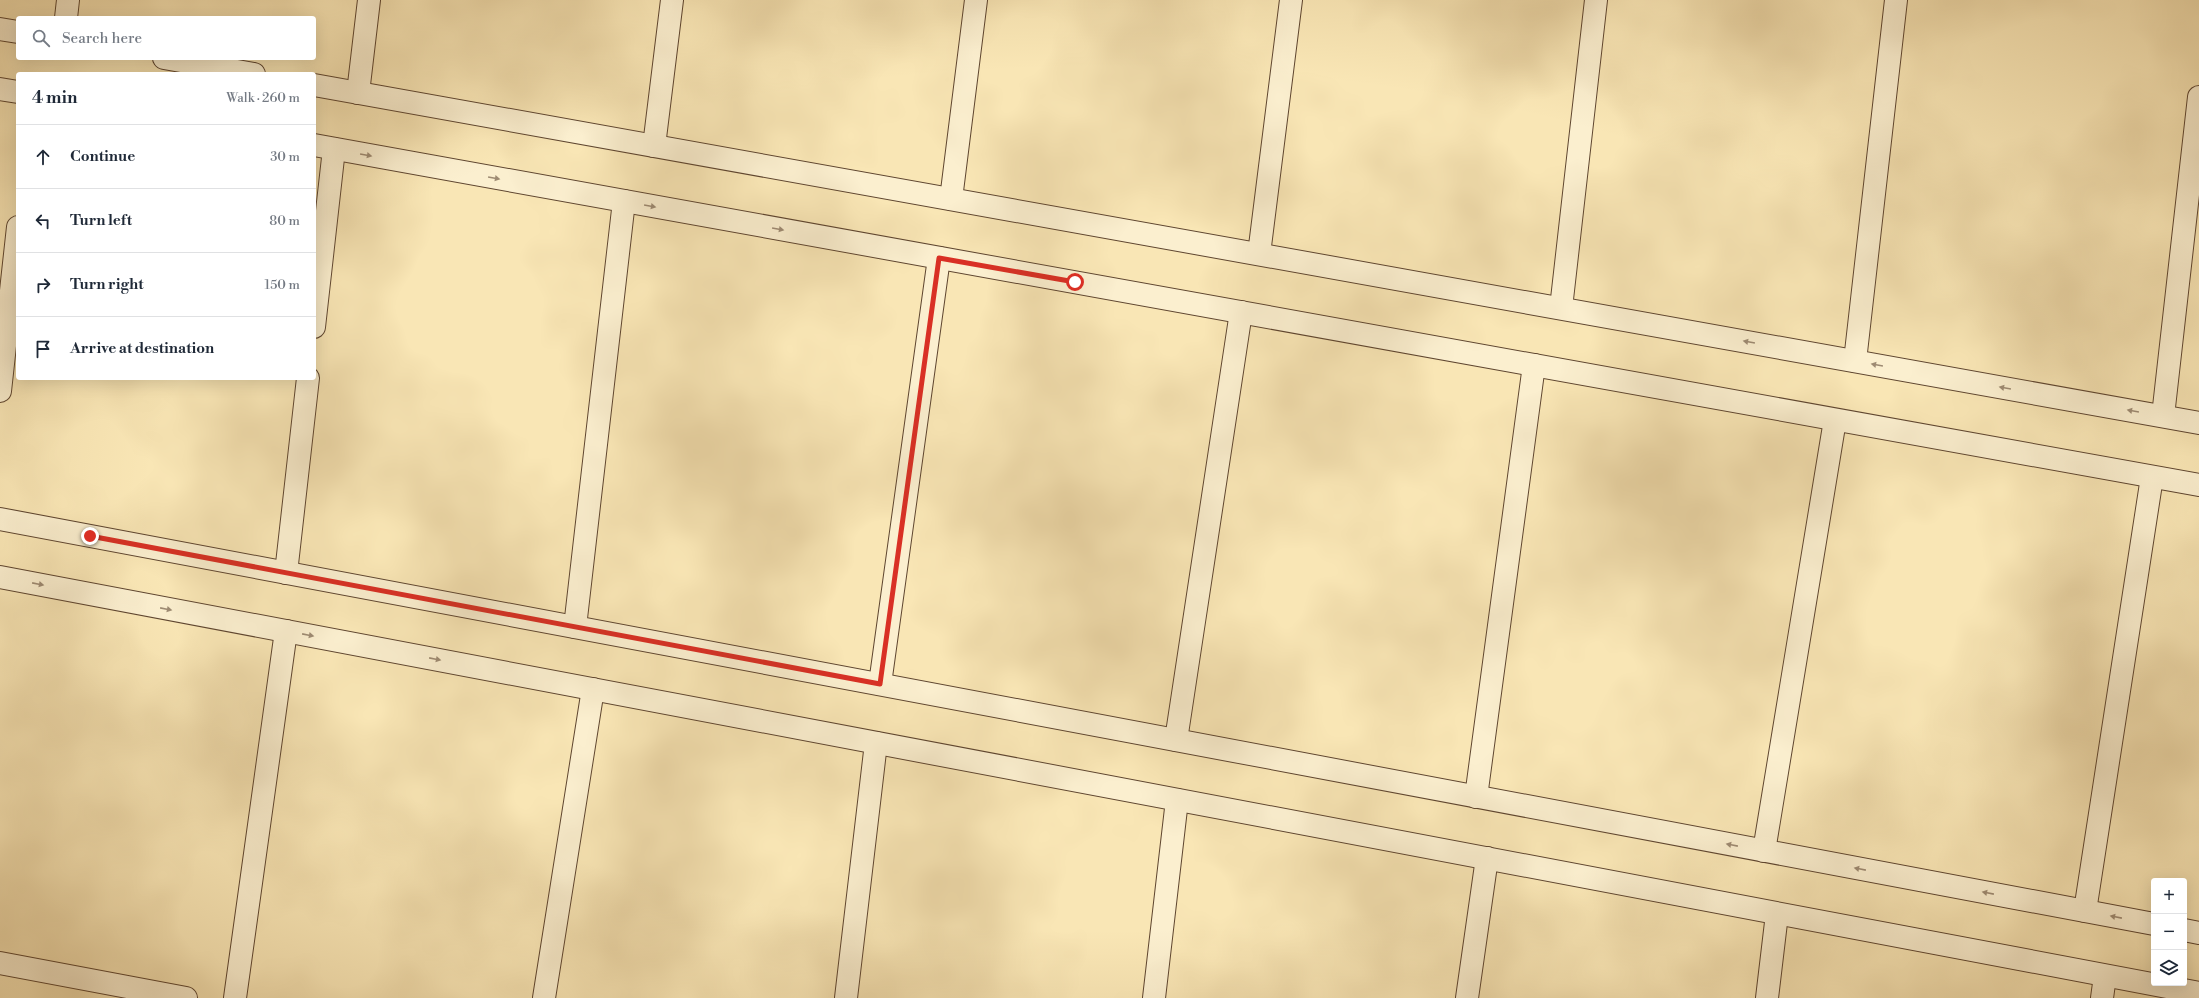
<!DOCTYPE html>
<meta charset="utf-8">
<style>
:root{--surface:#fff;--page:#f2f2f3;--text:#1f2937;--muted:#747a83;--line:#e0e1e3}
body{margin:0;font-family:"Libre Bodoni",serif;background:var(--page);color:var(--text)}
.controls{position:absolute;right:12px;bottom:12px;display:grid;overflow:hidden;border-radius:4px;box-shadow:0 4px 16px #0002}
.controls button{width:36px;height:36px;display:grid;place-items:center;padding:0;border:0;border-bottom:1px solid var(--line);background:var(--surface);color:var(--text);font:20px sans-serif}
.stop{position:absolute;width:12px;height:12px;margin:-9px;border:3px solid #d93025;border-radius:50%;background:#fff}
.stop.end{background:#d93025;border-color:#fff;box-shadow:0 1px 4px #0008}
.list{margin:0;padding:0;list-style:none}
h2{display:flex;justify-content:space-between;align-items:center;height:52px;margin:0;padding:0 16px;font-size:17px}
h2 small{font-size:13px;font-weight:400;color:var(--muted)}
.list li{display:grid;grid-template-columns:26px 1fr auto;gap:12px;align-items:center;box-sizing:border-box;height:64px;padding:0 16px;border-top:1px solid var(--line)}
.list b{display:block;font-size:15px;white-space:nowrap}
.list em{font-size:13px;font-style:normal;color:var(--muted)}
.icon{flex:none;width:22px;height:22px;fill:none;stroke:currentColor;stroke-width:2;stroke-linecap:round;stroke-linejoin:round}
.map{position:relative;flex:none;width:2199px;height:998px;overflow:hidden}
.search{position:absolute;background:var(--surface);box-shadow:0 4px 16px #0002;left:16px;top:16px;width:300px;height:44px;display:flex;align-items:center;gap:10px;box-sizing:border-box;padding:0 14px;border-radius:4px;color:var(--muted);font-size:15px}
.panel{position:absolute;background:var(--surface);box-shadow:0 4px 16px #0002;left:16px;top:72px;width:300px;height:308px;border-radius:4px}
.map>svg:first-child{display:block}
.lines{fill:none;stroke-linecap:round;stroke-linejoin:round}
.minor-casing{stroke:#5f4630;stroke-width:24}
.minor{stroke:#fbefcf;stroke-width:22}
.oneway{fill:#9e8b73}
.route{stroke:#d93025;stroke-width:5}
</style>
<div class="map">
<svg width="2199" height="998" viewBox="0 0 2199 998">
<rect width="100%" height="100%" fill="#f9e6b5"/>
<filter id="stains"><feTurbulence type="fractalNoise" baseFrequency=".005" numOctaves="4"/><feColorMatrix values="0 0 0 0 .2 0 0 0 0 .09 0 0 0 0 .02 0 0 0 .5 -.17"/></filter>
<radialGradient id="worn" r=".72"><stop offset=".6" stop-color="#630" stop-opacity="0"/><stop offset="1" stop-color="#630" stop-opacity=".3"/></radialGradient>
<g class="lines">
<defs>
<g id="minor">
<polyline points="66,18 68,0"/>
<polyline points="0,29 18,32"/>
<polyline points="164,58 254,74"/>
<polyline points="314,85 2199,423"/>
<polyline points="0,89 18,92"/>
<polyline points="358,93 369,0"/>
<polyline points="314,145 2199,485"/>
<polyline points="654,146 672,0"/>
<polyline points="951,199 976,0"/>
<polyline points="1259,254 1291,0"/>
<polyline points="1561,308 1596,0"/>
<polyline points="314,327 334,149"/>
<polyline points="1855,361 1896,0"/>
<polyline points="0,391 18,227"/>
<polyline points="2163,416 2199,97"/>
<polyline points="0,519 2154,924"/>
<polyline points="286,573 308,378"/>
<polyline points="0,577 2199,993"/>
<polyline points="575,627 624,201"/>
<polyline points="880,684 939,258"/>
<polyline points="1176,740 1241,312"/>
<polyline points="1476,797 1534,365"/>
<polyline points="1764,851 1835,420"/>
<polyline points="2085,911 2152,477"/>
<polyline points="2184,930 2199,933"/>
<polyline points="0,963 186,998"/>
<polyline points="235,998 286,631"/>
<polyline points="544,998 593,689"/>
<polyline points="846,998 876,743"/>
<polyline points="1154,998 1177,800"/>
<polyline points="1467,998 1487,858"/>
<polyline points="1767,998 1777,914"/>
<polyline points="2102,998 2105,976"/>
</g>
</defs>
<use href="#minor" class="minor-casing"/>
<use href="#minor" class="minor"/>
</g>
<defs><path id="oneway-solid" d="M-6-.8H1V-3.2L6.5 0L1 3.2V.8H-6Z"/></defs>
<g class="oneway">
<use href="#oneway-solid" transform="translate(366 155) rotate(10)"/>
<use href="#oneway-solid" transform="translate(494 178) rotate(10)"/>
<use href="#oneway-solid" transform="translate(650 206) rotate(10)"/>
<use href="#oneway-solid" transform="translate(778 229) rotate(10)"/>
<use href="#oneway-solid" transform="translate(1749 342) rotate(-170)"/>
<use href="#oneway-solid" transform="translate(1877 365) rotate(-170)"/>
<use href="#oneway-solid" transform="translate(2005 388) rotate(-170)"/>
<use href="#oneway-solid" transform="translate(2133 411) rotate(-170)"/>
<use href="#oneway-solid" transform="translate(38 584) rotate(11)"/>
<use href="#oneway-solid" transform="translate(166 609) rotate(11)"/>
<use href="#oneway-solid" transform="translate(308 635) rotate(11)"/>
<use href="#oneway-solid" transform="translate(435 659) rotate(11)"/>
<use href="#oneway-solid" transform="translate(1732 845) rotate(-169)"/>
<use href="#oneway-solid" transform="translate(1860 869) rotate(-169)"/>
<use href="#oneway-solid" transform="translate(1988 893) rotate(-169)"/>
<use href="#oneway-solid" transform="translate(2116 917) rotate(-169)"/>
</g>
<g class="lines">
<polyline class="route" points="90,536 880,684 939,258 1075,282"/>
</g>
<rect width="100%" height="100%" filter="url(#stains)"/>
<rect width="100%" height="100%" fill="url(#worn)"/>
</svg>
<div class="controls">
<button>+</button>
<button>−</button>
<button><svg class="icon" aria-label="layers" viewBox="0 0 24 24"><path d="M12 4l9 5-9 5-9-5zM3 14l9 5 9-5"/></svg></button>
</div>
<div class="stop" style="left:1075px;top:282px"></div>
<div class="stop end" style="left:90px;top:536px"></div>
<div class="search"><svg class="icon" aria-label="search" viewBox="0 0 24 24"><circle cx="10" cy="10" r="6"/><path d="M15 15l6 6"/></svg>Search here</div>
<section class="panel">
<h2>4 min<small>Walk · 260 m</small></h2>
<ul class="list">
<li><svg class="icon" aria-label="ahead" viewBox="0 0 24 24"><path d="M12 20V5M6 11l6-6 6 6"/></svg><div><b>Continue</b></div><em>30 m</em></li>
<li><svg class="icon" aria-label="left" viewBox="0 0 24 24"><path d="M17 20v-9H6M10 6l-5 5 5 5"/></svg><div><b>Turn left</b></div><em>80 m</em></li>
<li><svg class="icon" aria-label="right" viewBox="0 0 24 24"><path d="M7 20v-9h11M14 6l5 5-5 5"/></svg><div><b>Turn right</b></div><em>150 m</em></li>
<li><svg class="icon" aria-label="arrive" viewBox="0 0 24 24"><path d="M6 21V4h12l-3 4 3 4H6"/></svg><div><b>Arrive at destination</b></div></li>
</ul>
</section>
</div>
